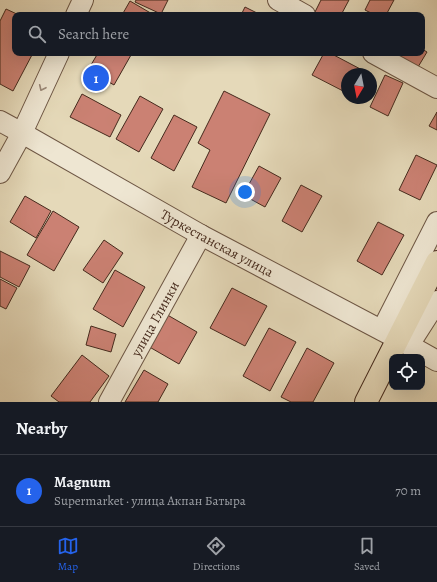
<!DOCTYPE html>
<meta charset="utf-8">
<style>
:root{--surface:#171b24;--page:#20242c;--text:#f1f3f6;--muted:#9ea1a6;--line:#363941;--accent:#2563eb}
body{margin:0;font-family:Alegreya,serif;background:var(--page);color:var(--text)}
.controls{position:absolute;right:12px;bottom:12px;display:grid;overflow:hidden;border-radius:8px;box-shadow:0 4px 16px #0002}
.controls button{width:36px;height:36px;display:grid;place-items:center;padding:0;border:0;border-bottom:1px solid var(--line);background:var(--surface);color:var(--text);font:20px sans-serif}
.compass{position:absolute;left:341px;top:68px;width:36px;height:36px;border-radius:50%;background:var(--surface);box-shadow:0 4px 16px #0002;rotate:190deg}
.you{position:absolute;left:245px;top:192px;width:14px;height:14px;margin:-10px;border:3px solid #fff;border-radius:50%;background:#1a73e8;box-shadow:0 0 0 6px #1a73e833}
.badge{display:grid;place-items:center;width:26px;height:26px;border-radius:50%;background:var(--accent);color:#fff;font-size:13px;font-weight:700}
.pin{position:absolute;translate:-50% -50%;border:2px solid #fff;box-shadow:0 1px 4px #0006}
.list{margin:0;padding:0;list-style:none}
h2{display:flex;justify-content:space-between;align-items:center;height:52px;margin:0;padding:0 16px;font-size:17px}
h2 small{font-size:13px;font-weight:400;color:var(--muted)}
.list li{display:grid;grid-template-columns:26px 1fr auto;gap:12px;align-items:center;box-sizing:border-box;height:72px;padding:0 16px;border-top:1px solid var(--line)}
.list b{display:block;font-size:15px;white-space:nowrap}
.list p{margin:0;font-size:13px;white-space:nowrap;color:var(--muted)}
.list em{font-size:13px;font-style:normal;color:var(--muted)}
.icon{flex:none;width:22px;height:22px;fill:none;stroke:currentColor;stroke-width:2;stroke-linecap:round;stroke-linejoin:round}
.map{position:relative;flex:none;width:437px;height:402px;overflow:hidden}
.search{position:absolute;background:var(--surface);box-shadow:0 4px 16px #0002;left:12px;right:12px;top:12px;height:44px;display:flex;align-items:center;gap:10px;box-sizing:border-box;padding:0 14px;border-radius:8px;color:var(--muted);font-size:15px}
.sheet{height:124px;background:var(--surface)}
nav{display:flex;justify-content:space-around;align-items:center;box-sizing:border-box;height:56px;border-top:1px solid var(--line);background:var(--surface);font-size:11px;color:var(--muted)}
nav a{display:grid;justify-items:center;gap:2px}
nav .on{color:var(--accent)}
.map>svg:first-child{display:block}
.building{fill:#cb8173;stroke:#452a1d}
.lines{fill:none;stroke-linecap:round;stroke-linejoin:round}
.minor-casing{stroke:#6d5644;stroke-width:22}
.major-casing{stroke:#452a1d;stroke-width:24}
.minor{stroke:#eee6d2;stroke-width:20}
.major{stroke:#e5d9b9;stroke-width:22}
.oneway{stroke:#9a8878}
.labels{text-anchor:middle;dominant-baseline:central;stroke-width:3;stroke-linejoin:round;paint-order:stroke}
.street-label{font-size:14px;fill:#452a1d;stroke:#eee6d2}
</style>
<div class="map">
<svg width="437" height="402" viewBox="0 0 437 402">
<rect width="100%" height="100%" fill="#e5d9b9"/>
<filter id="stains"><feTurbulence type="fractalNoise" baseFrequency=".005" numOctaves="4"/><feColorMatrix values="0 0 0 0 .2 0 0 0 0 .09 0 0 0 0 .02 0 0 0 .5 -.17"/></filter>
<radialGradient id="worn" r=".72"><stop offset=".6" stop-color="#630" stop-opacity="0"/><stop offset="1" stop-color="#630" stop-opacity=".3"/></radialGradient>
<g class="building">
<polygon points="136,0 168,0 161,14 135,2"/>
<polygon points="321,0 349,0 341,15 321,15 315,12"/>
<polygon points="370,0 394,0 386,15 375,15 365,10"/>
<polygon points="130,1 154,15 122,15"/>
<polygon points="245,7 261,15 241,15"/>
<polygon points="6,9 19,15 15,15 15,53 33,53 13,91 0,84 0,21"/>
<polygon points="422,49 427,52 418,67 399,56 400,53 422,53"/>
<polygon points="98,53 128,53 131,55 114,85 88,70"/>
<polygon points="324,53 330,53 366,72 365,74 347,74 347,93 312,75"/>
<polygon points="385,75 403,83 388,116 370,107"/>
<polygon points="224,91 270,114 226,203 192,187 210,150 198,143"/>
<polygon points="82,94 121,115 110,137 70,117"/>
<polygon points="140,96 163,109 139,152 116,139"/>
<polygon points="437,112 437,130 429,126"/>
<polygon points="174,115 197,127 174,171 151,158"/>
<polygon points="416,155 437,165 420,200 399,190"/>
<polygon points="259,166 281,178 265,207 243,195"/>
<polygon points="301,185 322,196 302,232 282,221"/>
<polygon points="25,196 51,211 36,238 10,222"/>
<polygon points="53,211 79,227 54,271 27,255"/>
<polygon points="378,222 404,235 382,275 357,261"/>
<polygon points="104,240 123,253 103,283 83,270"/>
<polygon points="0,251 30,266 19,287 0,277"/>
<polygon points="115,270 145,287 123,327 93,309"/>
<polygon points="0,279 17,288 6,309 0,306"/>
<polygon points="232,288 267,306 245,346 210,328"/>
<polygon points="164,313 197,332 179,364 146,345"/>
<polygon points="91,326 116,334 111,352 86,345"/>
<polygon points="269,328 296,342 270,391 243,376"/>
<polygon points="307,348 334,363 313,402 291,402 281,397"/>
<polygon points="82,355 109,376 90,402 59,402 51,396"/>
<polygon points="144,370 168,384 158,402 125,402"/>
</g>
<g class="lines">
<defs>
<g id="minor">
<polyline points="278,0 305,15"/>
<polyline points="76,15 83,0"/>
<polyline points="373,53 437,88"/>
<path id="s1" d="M0 121 22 133 201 235 398 339 437 361"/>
<polyline points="0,173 22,133 59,53"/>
<polyline points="382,330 437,222"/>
<polyline points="409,345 437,301"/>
<path id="s2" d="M109 402 201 235"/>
</g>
<polyline id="major" points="366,402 437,262"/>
</defs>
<use href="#minor" class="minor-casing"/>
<use href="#major" class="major-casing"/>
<use href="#minor" class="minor"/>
<use href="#major" class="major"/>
</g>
<defs><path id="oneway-chevron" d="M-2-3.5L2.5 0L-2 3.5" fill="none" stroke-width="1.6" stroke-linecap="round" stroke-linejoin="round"/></defs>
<use class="oneway" href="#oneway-chevron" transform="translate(42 88) rotate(115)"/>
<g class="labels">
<g class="street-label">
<text stroke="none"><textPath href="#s1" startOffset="249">Туркестанская улица</textPath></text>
<text stroke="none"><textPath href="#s2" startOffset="95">улица Глинки</textPath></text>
</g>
</g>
<rect width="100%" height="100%" filter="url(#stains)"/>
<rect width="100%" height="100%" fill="url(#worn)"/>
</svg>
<div class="controls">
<button><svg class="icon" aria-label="locate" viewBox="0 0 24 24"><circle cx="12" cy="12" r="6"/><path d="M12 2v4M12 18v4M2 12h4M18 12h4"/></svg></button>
</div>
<svg class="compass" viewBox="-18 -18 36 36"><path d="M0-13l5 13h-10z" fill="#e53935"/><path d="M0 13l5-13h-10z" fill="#9ea1a6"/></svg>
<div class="you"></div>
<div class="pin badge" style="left:96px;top:78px">1</div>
<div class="search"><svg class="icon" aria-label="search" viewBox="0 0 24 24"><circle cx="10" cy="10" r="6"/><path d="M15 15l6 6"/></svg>Search here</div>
</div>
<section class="sheet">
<h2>Nearby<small></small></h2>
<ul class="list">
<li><span class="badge">1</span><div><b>Magnum</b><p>Supermarket · улица Акпан Батыра</p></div><em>70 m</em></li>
</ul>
</section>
<nav>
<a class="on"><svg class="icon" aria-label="map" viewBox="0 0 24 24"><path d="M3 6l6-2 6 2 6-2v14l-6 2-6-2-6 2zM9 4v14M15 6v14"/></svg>Map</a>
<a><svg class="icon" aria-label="directions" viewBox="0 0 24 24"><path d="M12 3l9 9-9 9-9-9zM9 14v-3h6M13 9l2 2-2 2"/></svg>Directions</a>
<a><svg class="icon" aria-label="saved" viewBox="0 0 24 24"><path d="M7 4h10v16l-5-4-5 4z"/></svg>Saved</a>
</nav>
